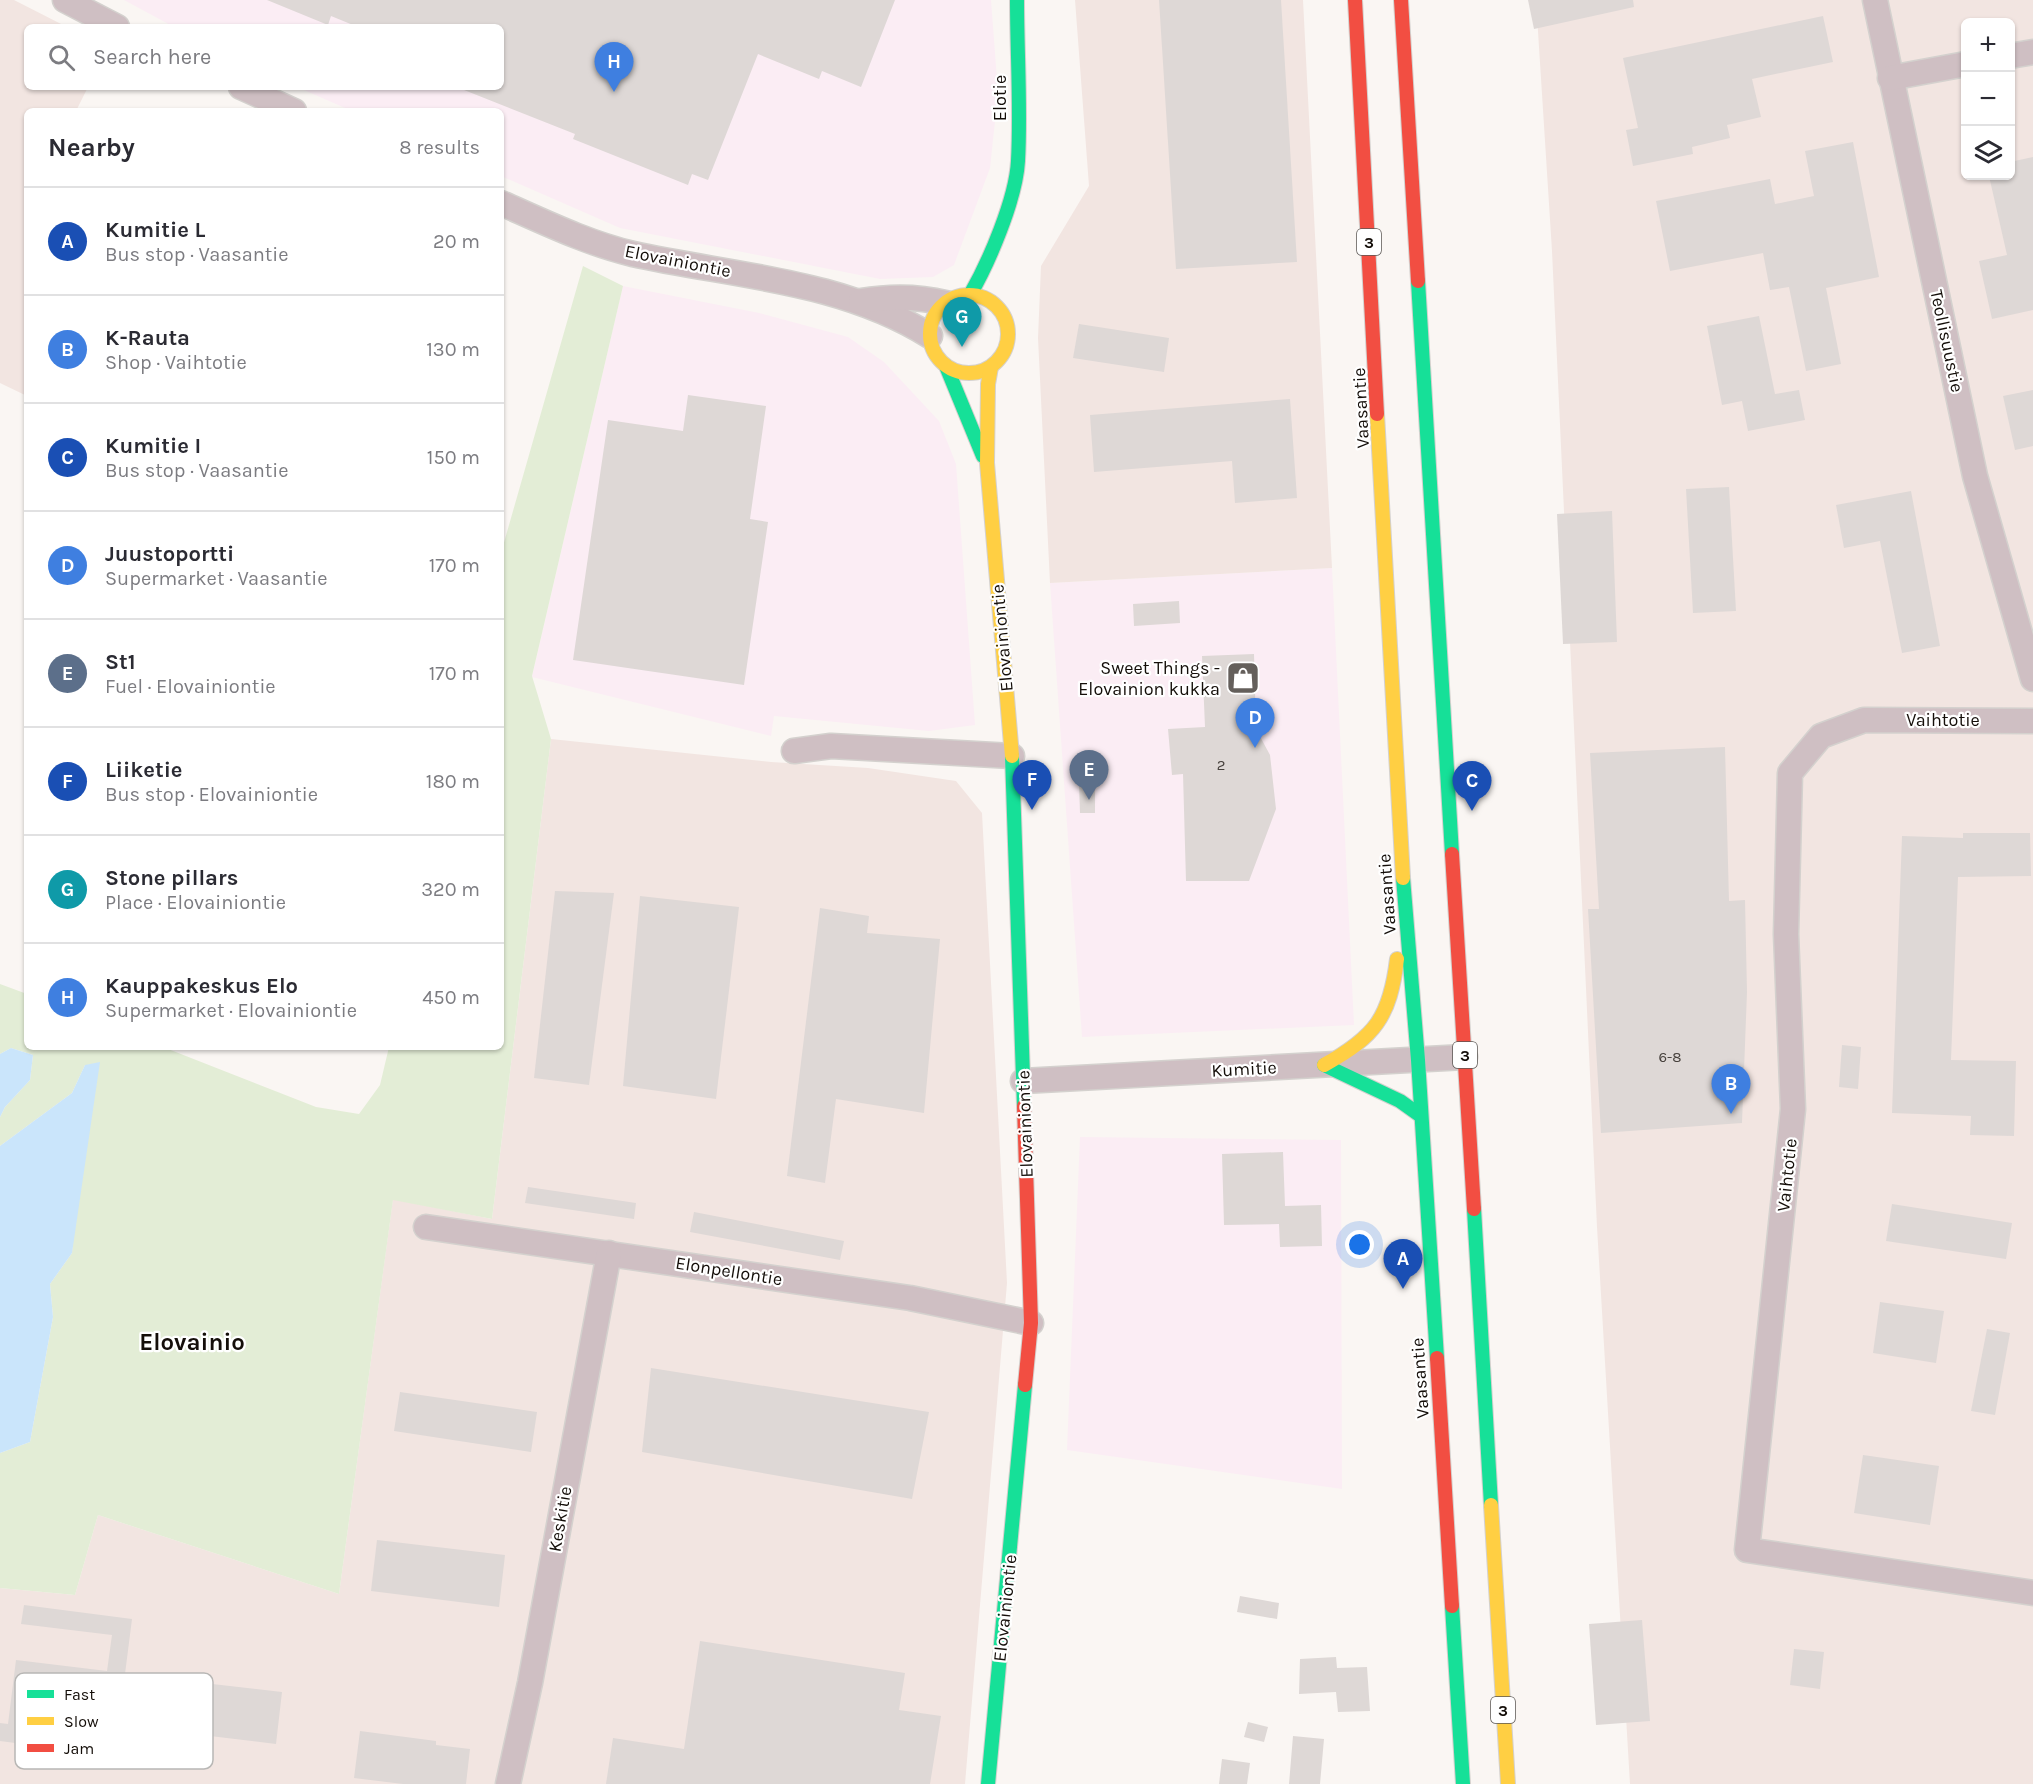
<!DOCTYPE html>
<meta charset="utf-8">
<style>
:root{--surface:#fff;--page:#f2f2f3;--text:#2b2b33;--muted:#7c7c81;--line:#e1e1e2;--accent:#645f5b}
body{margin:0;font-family:Karla,sans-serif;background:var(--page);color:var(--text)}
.controls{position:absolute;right:18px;top:18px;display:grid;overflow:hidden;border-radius:9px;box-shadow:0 2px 4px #0004}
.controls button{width:54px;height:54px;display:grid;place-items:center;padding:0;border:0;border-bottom:2px solid var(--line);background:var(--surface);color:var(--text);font:30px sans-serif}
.you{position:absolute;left:1360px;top:1245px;width:21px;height:21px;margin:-15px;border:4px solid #fff;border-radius:50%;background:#1a73e8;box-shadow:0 0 0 9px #1a73e833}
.badge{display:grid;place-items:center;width:39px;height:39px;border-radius:50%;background:var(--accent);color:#fff;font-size:20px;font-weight:700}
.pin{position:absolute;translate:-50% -50px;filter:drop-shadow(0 2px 3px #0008)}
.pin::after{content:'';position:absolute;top:32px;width:21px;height:18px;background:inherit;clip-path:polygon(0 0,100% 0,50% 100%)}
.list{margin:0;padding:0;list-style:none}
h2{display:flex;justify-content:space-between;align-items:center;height:78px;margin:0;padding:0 24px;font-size:26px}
h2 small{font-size:20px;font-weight:400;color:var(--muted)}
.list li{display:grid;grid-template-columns:39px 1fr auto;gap:18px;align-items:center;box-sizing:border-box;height:108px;padding:0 24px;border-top:2px solid var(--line)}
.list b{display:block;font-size:22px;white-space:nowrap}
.list p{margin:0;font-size:20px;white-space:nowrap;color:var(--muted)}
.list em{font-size:20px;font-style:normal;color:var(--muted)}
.icon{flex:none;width:33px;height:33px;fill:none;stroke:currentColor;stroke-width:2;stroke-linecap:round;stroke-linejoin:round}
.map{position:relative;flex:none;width:2033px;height:1784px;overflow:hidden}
.search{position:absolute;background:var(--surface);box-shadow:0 2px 4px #0004;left:24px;top:24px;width:480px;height:66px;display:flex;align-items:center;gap:15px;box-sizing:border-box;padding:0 21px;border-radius:9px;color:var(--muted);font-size:22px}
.panel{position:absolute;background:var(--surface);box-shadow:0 2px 4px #0004;left:24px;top:108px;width:480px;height:942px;border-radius:9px}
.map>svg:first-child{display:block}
.commercial{fill:#fbedf4}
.industrial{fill:#f2e5e1;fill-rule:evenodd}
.green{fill:#e3edd6}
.water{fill:#cae5fb}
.building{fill:#ded8d6}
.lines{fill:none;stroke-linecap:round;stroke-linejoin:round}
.street-casing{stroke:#d4d1ce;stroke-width:27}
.fast-casing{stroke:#d4d1ce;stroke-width:16}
.slow-casing{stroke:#d4d1ce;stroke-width:16}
.jam-casing{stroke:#d4d1ce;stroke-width:16}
.street{stroke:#cfbfc3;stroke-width:24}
.fast{stroke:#16e098;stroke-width:14}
.slow{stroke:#ffcf43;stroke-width:14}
.jam{stroke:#f24e42;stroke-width:14}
.labels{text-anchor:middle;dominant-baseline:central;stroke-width:4.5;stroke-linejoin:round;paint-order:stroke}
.number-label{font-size:15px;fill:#46403c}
.shield{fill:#fff;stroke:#5a5653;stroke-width:1.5}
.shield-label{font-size:16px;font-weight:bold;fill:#140e09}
.street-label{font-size:18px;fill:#140e09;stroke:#fff}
.poi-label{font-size:18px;fill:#140e09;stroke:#fff;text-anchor:end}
.district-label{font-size:24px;font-weight:bold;fill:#140e09;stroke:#fff}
.key{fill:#fff;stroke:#b8b7b5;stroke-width:1.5}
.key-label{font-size:16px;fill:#140e09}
</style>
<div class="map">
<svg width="2033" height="1784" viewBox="0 0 2033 1784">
<rect width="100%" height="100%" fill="#faf6f3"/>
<g class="commercial">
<polygon points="124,0 991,0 998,93 990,168 954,265 933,277 880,279 620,228 501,176 501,111 352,111 297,87 501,87 501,27 174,27"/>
<polygon points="623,286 759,313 848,337 884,362 939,421 956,464 975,725 929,731 774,716 771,736 532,677"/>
<polygon points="1332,568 1354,1025 1082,1037 1050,583"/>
<polygon points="1080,1137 1341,1140 1342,1489 1067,1450"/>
</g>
<g class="industrial">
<polygon points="0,0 14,0 67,27 27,27 27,87 88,87 76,111 27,111 27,396 0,383"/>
<polygon points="1075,0 1303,0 1332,568 1050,583 1038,338 1041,266 1089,186"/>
<path d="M1536 0H2033V1784H1630L1597 1227 1552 251ZM1966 22H2010V176H1966Z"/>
<polygon points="551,739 771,762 868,768 956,781 982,813 1007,1283 965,1784 0,1784 0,1588 75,1595 98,1515 339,1594 393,1199 492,1219"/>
</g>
<polygon class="green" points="583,266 623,286 532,676 551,739 492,1219 393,1200 339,1594 98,1515 75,1595 0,1588 0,1453 30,1442 53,1317 50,1284 72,1253 85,1065 72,1093 0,1146 0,1117 5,1107 30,1080 33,1055 11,1048 0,1054 0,984 27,994 27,1047 163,1047 316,1107 359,1114 380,1085 389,1047 501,1047 501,553"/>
<g class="water">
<polygon points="11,1048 33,1055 30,1080 5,1107 0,1117 0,1054"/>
<polygon points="100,1062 72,1253 50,1284 53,1317 30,1442 0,1453 0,1146 72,1093 85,1065"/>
</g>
<g class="building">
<polygon points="267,0 895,0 861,87 822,71 819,79 758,54 708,180 692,174 688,185 573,139 575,134 459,88 501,87 501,27 358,27 331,16 328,25"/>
<polygon points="1159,0 1281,0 1297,262 1176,269"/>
<polygon points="1528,0 1633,0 1634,7 1534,29"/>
<polygon points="1823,16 1833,62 1752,79 1761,117 1727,125 1730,138 1692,147 1693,154 1633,166 1626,130 1638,128 1623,58"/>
<polygon points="1853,142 1879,277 1826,288 1841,364 1806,371 1789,287 1770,290 1763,253 1670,271 1656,201 1770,179 1775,204 1814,196 1805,151"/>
<polygon points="2033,157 2033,310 1992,319 1979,261 2007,255 1989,176 2010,176 2010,162"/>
<polygon points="1759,316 1775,394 1799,390 1805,420 1748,431 1742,401 1722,405 1707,326"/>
<polygon points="1079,324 1169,338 1164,372 1073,358"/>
<polygon points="2033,390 2033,446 2015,450 2003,396"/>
<polygon points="688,395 766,406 750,519 768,522 744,685 573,660 608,420 683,431"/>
<polygon points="1290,399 1297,498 1235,503 1232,461 1094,472 1090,415"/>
<polygon points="1729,487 1736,611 1693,613 1686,489"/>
<polygon points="1911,491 1940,646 1902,653 1880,541 1844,548 1836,505"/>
<polygon points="1612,511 1617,642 1563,644 1557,514"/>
<polygon points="1179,601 1180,623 1134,626 1133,604"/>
<polygon points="1254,654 1256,729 1270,755 1276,809 1249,881 1186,881 1183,774 1172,775 1168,729 1205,727 1202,656"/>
<polygon points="1725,747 1729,901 1745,900 1747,992 1742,1123 1601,1133 1588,909 1599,909 1590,753"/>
<polygon points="1079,784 1095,784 1095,813 1080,813"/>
<polygon points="1963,833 2030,833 2031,876 1958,877 1951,1060 2016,1061 2014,1136 1970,1135 1971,1116 1892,1113 1902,836 1963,838"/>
<polygon points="555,891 614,893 589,1085 534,1078"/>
<polygon points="640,896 739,907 716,1099 623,1086"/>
<polygon points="820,908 869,916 867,933 940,939 924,1113 836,1099 825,1183 787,1176"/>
<polygon points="1842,1045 1861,1047 1858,1089 1839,1087"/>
<polygon points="1283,1152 1285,1206 1321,1205 1322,1246 1280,1247 1279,1224 1224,1225 1222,1154"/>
<polygon points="528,1187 636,1203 634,1219 525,1203"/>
<polygon points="1892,1204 2012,1223 2006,1259 1886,1241"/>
<polygon points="694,1212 844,1241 840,1260 690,1232"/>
<polygon points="1880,1302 1944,1311 1936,1363 1873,1353"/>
<polygon points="1987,1329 2010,1333 1995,1415 1971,1411"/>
<polygon points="651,1368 929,1412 912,1499 642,1452"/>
<polygon points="400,1392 537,1412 531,1452 394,1431"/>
<polygon points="1863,1455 1939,1466 1930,1525 1854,1513"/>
<polygon points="377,1540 505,1555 499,1607 371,1591"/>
<polygon points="1240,1596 1279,1603 1277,1619 1237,1612"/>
<polygon points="24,1605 132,1619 125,1674 282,1692 276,1744 118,1725 114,1756 0,1741 0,1723 8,1724 16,1660 107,1671 112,1635 21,1624"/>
<polygon points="1642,1620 1650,1721 1596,1725 1589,1624"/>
<polygon points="700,1641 905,1673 899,1710 941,1716 930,1784 606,1784 613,1738 684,1749"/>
<polygon points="1794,1649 1824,1652 1820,1689 1790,1685"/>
<polygon points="1336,1657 1337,1668 1367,1667 1370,1711 1338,1712 1336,1692 1299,1694 1300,1659"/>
<polygon points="1248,1722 1268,1727 1264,1742 1244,1737"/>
<polygon points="360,1731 436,1741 436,1745 470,1749 466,1784 403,1784 354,1778"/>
<polygon points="1293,1736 1324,1739 1320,1784 1289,1784"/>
<polygon points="1222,1759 1250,1763 1247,1784 1219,1784"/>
</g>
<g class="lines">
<defs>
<g id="street">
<polyline points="65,0 117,27"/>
<polyline points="1875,0 1975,476 2033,679"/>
<polyline points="2010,56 2033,52"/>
<polyline points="1890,78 1966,64"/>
<polyline points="241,87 294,111"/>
<path d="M501 203C544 222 587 243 633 254 733 276 841 280 930 336"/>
<path d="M861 301C891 296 917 296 946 303"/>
<polyline points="2033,721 1864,720 1821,736 1790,773 1786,934 1793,1109 1747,1550 2033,1593"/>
<polyline points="794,751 831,746 1012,756"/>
<polyline points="1023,1081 1465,1057"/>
<polyline points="426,1227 910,1298 1031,1323"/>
<polyline points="508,1784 530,1683 609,1253"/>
</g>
<g id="fast">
<polyline points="1418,281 1452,854"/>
<path d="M970 295C989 262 1016 199 1018 161 1021 108 1017 53 1017 0"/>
<polyline points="946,366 983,456"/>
<polyline points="1012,756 1024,1106"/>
<polyline points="1403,878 1418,1060 1437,1358"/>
<polyline points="1324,1065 1400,1101 1421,1116"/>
<polyline points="1474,1209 1491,1505"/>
<polyline points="1452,1606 1463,1784"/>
<polyline points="988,1784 1025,1385"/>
</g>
<g id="slow">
<circle cx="969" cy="334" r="39"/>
<polyline points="991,367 988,384 987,463 1012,756"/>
<polyline points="1377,414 1403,878"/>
<path d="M1324 1065C1375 1037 1390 1017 1397 959"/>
<polyline points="1491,1505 1508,1784"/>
</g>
<g id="jam">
<polyline points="1355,0 1377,414"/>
<polyline points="1401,0 1418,281"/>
<polyline points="1452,854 1474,1209"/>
<polyline points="1024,1106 1031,1323 1025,1385"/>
<polyline points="1437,1358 1452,1606"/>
</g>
</defs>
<use href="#street" class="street-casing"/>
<use href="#fast" class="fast-casing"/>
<use href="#slow" class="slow-casing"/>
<use href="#jam" class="jam-casing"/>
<use href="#street" class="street"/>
<use href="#fast" class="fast"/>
<use href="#slow" class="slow"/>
<use href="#jam" class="jam"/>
</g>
<defs>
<symbol id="shop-square" viewBox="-11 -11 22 22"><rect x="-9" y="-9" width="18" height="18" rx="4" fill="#645f5b" stroke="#fff"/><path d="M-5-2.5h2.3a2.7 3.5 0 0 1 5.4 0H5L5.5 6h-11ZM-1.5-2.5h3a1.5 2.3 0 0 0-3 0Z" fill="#fff"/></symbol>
</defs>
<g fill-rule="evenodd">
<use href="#shop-square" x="1224" y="659" width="38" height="38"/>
</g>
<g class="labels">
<g class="number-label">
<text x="1221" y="765">2</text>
<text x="1670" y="1057">6-8</text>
</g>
<g class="shield">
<rect x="1357" y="229" width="24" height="26" rx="4.5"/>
<rect x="1453" y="1042" width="24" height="26" rx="4.5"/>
<rect x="1491" y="1697" width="24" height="26" rx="4.5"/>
</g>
<g class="shield-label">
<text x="1369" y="242">3</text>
<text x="1465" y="1055">3</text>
<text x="1503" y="1710">3</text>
</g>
<g class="street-label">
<text transform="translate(1000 98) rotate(-90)">Elotie</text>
<text transform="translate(678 261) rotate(11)">Elovainiontie</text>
<text transform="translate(1947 341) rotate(78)">Teollisuustie</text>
<text transform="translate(1361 408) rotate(-93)">Vaasantie</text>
<text transform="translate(1002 638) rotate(-95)">Elovainiontie</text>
<text x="1943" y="720">Vaihtotie</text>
<text transform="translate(1387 894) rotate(-94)">Vaasantie</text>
<text transform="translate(1244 1069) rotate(-3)">Kumitie</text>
<text transform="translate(1025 1124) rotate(-92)">Elovainiontie</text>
<text transform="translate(1787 1175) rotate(-84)">Vaihtotie</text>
<text transform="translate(729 1271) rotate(9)">Elonpellontie</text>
<text transform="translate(1420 1378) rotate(-94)">Vaasantie</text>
<text transform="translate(560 1519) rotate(-80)">Keskitie</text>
<text transform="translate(1005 1608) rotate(-84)">Elovainiontie</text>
</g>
<g class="poi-label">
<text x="1220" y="668">Sweet Things -<tspan x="1220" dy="21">Elovainion kukka</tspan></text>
</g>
<g class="district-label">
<text x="192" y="1342">Elovainio</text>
</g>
</g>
<rect x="15" y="1673" width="198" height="96" rx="9" class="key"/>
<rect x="27" y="1690" width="27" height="8" fill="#16e098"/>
<rect x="27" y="1717" width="27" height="8" fill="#ffcf43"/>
<rect x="27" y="1744" width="27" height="8" fill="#f24e42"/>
<g class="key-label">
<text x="64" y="1700">Fast</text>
<text x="64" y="1727">Slow</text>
<text x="64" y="1754">Jam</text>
</g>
</svg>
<div class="controls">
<button>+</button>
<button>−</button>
<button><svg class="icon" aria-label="layers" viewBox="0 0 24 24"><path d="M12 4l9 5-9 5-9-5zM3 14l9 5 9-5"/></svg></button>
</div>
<div class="you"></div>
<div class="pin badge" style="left:1403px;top:1289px;background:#1a4fb4">A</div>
<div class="pin badge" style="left:1731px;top:1114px;background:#3f7fe0">B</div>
<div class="pin badge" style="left:1472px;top:811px;background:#1a4fb4">C</div>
<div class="pin badge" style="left:1255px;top:748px;background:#3f7fe0">D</div>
<div class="pin badge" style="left:1089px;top:800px;background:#5c6f8a">E</div>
<div class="pin badge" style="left:1032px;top:810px;background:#1a4fb4">F</div>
<div class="pin badge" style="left:962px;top:347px;background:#0f9aa8">G</div>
<div class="pin badge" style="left:614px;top:92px;background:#3f7fe0">H</div>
<div class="search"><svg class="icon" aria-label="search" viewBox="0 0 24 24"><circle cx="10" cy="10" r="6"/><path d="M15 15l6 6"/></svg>Search here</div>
<section class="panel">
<h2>Nearby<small>8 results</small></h2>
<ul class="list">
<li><span class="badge" style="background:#1a4fb4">A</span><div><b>Kumitie L</b><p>Bus stop · Vaasantie</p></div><em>20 m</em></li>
<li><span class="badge" style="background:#3f7fe0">B</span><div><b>K-Rauta</b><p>Shop · Vaihtotie</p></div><em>130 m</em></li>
<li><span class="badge" style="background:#1a4fb4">C</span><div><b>Kumitie I</b><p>Bus stop · Vaasantie</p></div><em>150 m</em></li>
<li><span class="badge" style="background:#3f7fe0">D</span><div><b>Juustoportti</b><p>Supermarket · Vaasantie</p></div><em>170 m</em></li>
<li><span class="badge" style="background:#5c6f8a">E</span><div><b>St1</b><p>Fuel · Elovainiontie</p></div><em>170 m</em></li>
<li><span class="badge" style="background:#1a4fb4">F</span><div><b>Liiketie</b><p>Bus stop · Elovainiontie</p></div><em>180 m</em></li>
<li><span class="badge" style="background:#0f9aa8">G</span><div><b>Stone pillars</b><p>Place · Elovainiontie</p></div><em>320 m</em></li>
<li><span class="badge" style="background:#3f7fe0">H</span><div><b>Kauppakeskus Elo</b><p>Supermarket · Elovainiontie</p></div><em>450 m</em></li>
</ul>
</section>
</div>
